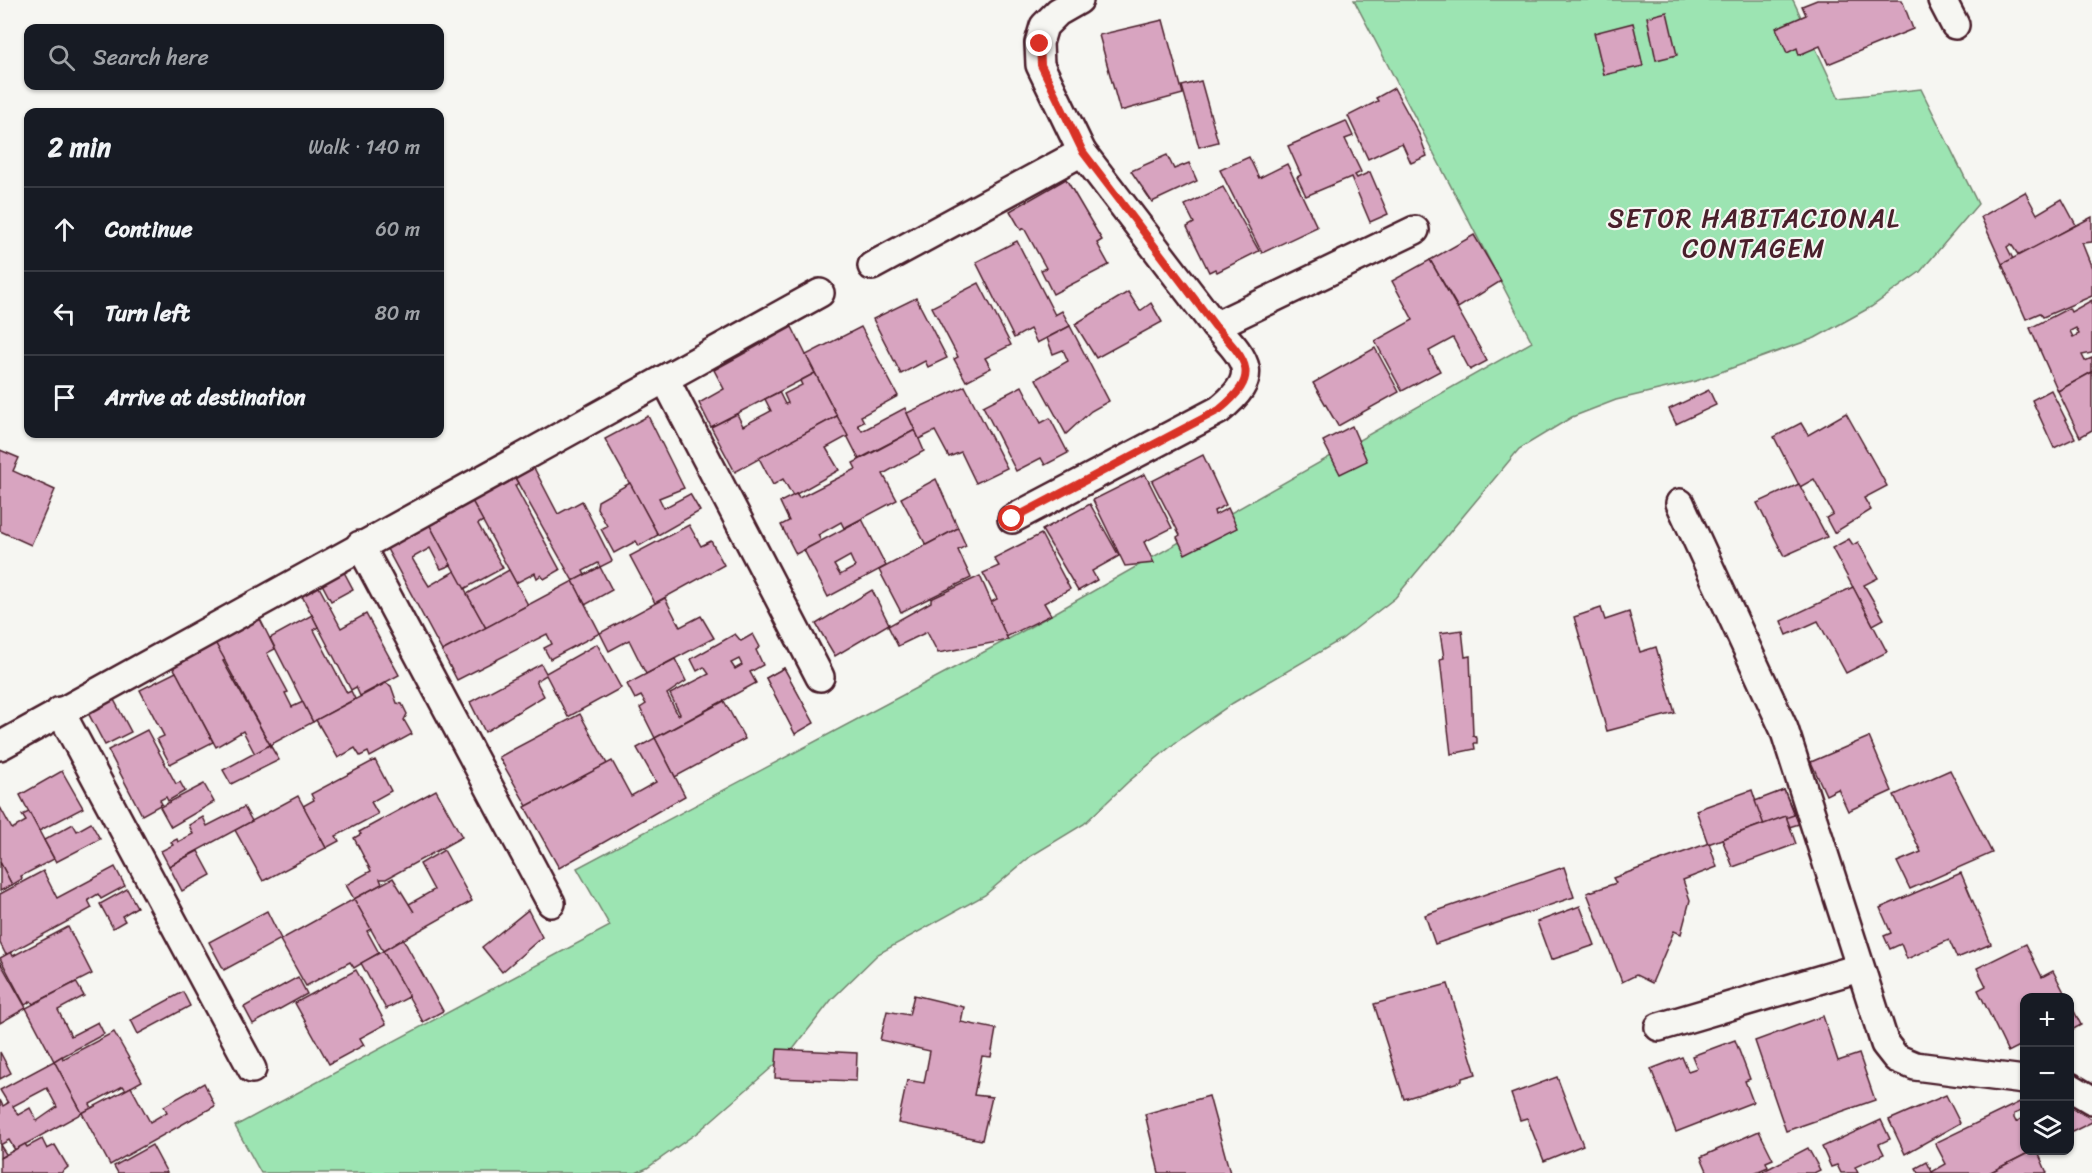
<!DOCTYPE html>
<meta charset="utf-8">
<style>
:root{--surface:#171b24;--page:#20242c;--text:#f1f3f6;--muted:#9ea1a6;--line:#363941}
body{margin:0;font-family:Sriracha,sans-serif;background:var(--page);color:var(--text)}
.controls{position:absolute;right:18px;bottom:18px;display:grid;overflow:hidden;border-radius:12px;box-shadow:0 2px 4px #0004}
.controls button{width:54px;height:54px;display:grid;place-items:center;padding:0;border:0;border-bottom:2px solid var(--line);background:var(--surface);color:var(--text);font:30px sans-serif}
.stop{position:absolute;width:18px;height:18px;margin:-14px;border:4px solid #d93025;border-radius:50%;background:#fff}
.stop.end{background:#d93025;border-color:#fff;box-shadow:0 2px 6px #0008}
.list{margin:0;padding:0;list-style:none}
h2{display:flex;justify-content:space-between;align-items:center;height:78px;margin:0;padding:0 24px;font-size:26px}
h2 small{font-size:20px;font-weight:400;color:var(--muted)}
.list li{display:grid;grid-template-columns:39px 1fr auto;gap:18px;align-items:center;box-sizing:border-box;height:84px;padding:0 24px;border-top:2px solid var(--line)}
.list b{display:block;font-size:22px;white-space:nowrap}
.list em{font-size:20px;font-style:normal;color:var(--muted)}
.icon{flex:none;width:33px;height:33px;fill:none;stroke:currentColor;stroke-width:2;stroke-linecap:round;stroke-linejoin:round}
.map{position:relative;flex:none;width:2092px;height:1173px;overflow:hidden}
.search{position:absolute;background:var(--surface);box-shadow:0 2px 4px #0004;left:24px;top:24px;width:420px;height:66px;display:flex;align-items:center;gap:15px;box-sizing:border-box;padding:0 21px;border-radius:12px;color:var(--muted);font-size:22px}
.panel{position:absolute;background:var(--surface);box-shadow:0 2px 4px #0004;left:24px;top:108px;width:420px;height:330px;border-radius:12px}
.map>svg:first-child{display:block}
.green{fill:#9ce4b2;stroke:#73826e;stroke-width:1.5}
.building{fill:#d8a4c0;stroke:#4a1f2b;stroke-width:1.5;fill-rule:evenodd}
.lines{fill:none;stroke-linecap:round;stroke-linejoin:round}
.minor-casing{stroke:#4a1f2b;stroke-width:32}
.minor{stroke:#f6f6f2;stroke-width:27}
.route{stroke:#d93025;stroke-width:8}
.labels{text-anchor:middle;dominant-baseline:central;stroke-width:4.5;stroke-linejoin:round;paint-order:stroke}
.quarter-label{font-size:26px;letter-spacing:1.5px;fill:#4a1f2b;stroke:#f6f6f2}
</style>
<div class="map">
<svg width="2092" height="1173" viewBox="0 0 2092 1173">
<rect width="100%" height="100%" fill="#f6f6f2"/>
<filter id="ink" filterUnits="userSpaceOnUse"><feTurbulence type="fractalNoise" baseFrequency=".0167" numOctaves="2"/><feDisplacementMap in="SourceGraphic" scale="12" xChannelSelector="R" yChannelSelector="G"/><feConvolveMatrix kernelMatrix="1 2 1 2 8 2 1 2 1" color-interpolation-filters="sRGB"/></filter>
<g filter="url(#ink)">
<polygon class="green" points="1354,0 1793,0 1839,98 1921,89 1978,204 1920,272 1871,307 1815,338 1696,381 1616,400 1572,417 1519,449 1395,598 1342,639 1233,703 1175,743 1128,782 1084,824 1031,856 985,895 878,954 832,999 794,1048 698,1132 647,1168 636,1173 261,1173 235,1126 610,926 577,868 1014,636 1532,342"/>
<g class="building">
<polygon points="1817,0 1902,0 1913,29 1828,64 1820,46 1799,55 1797,48 1787,53 1776,28 1806,15 1802,6"/>
<polygon points="1667,12 1677,55 1656,60 1647,17"/>
<polygon points="1163,20 1183,94 1120,111 1099,35"/>
<polygon points="1633,23 1643,66 1604,75 1594,33"/>
<polygon points="1201,81 1218,142 1199,147 1182,86"/>
<polygon points="1394,88 1419,134 1427,156 1411,163 1402,143 1368,159 1348,116 1378,101 1376,98"/>
<polygon points="1346,121 1353,136 1345,139 1361,172 1355,175 1357,178 1370,172 1388,214 1370,222 1351,177 1306,196 1297,177 1301,175 1288,146"/>
<polygon points="1167,155 1174,169 1189,163 1197,181 1152,202 1131,171"/>
<polygon points="1249,157 1259,178 1287,164 1317,227 1262,253 1220,170"/>
<polygon points="1066,179 1102,240 1097,243 1109,265 1053,294 1041,270 1046,268 1024,228 1021,230 1010,211"/>
<polygon points="1223,187 1259,251 1217,272 1215,269 1209,272 1187,227 1194,223 1185,205"/>
<polygon points="2025,192 2037,214 2062,199 2076,225 2019,256 2011,244 2007,247 2013,259 2002,264 1981,217"/>
<polygon points="2092,217 2092,242 2082,243 2092,268 2092,296 2043,317 2040,313 2026,319 2002,264"/>
<polygon points="1474,235 1501,281 1458,308 1430,260"/>
<polygon points="1017,241 1055,315 1062,311 1070,326 1037,343 1030,329 1014,338 976,262"/>
<polygon points="1430,260 1487,361 1470,370 1453,338 1429,351 1440,371 1402,391 1375,341 1413,320 1392,281"/>
<polygon points="979,283 1011,345 985,358 991,368 966,381 954,359 958,357 932,307"/>
<polygon points="1128,292 1140,311 1151,303 1162,322 1096,358 1075,324"/>
<polygon points="916,298 947,358 928,367 925,361 901,374 873,319"/>
<path d="M2092 300V353L2082 355 2085 361 2092 358V372L2058 391 2030 328 2069 308 2071 312ZM2076 328 2079 334 2073 337 2070 331Z"/>
<polygon points="1070,326 1109,401 1091,411 1066,434 1036,379 1068,361 1063,350 1053,354 1047,338"/>
<polygon points="792,327 815,373 711,427 699,403 724,389 714,370"/>
<polygon points="861,327 898,396 861,416 864,422 858,425 862,431 905,408 915,430 859,459 806,355"/>
<polygon points="1375,348 1399,392 1338,426 1313,383"/>
<polygon points="2092,372 2092,430 2080,437 2058,391"/>
<polygon points="815,373 837,416 735,472 711,427 737,414 743,426 771,411 765,399 779,392 785,404 788,403 784,394 802,385 800,381"/>
<polygon points="965,386 1007,468 976,483 961,452 949,457 935,431 919,439 907,413"/>
<polygon points="1022,386 1041,423 1050,418 1068,453 1045,465 1041,458 1016,471 983,406"/>
<polygon points="1709,390 1716,405 1676,424 1669,409"/>
<polygon points="2051,390 2075,438 2054,448 2032,400"/>
<polygon points="1846,413 1887,486 1864,498 1871,510 1834,533 1826,518 1833,514 1814,479 1800,487 1774,437 1801,423 1808,435"/>
<polygon points="648,416 684,488 659,498 664,508 690,494 700,511 658,535 605,439"/>
<polygon points="837,416 848,436 826,448 839,470 793,496 783,479 773,485 759,458"/>
<polygon points="1352,426 1367,461 1340,474 1323,441"/>
<polygon points="915,430 924,451 883,474 897,500 844,528 841,522 818,535 821,541 796,554 781,525 789,521 780,502 796,494 799,498 844,475 856,469 853,463"/>
<polygon points="0,450 19,458 13,471 55,490 31,545 0,531"/>
<polygon points="1203,455 1226,505 1214,511 1215,515 1228,508 1237,528 1185,554 1177,537 1180,535 1152,481"/>
<polygon points="534,468 558,514 582,501 612,561 600,567 598,563 583,571 585,575 573,581 515,478"/>
<polygon points="1145,474 1172,528 1144,542 1154,563 1125,566 1093,500"/>
<polygon points="515,478 518,483 515,486 560,570 544,579 541,575 537,578 535,573 516,583 472,501"/>
<polygon points="936,479 958,528 926,545 901,498"/>
<polygon points="630,483 658,535 639,546 636,541 614,553 601,529 607,526 597,508 598,501"/>
<polygon points="1799,484 1827,537 1784,556 1757,503"/>
<polygon points="472,501 483,521 478,524 503,568 464,589 429,524"/>
<polygon points="1090,504 1119,556 1092,571 1097,580 1078,591 1042,530"/>
<path d="M862 519 886 566 828 597 804 550ZM850 556 855 567 840 575 834 565Z"/>
<polygon points="429,524 451,565 441,569 430,548 412,558 416,565 429,586 455,571 486,628 442,651 386,547"/>
<polygon points="689,525 701,546 711,541 724,565 655,603 630,556"/>
<polygon points="958,528 966,546 958,550 971,578 901,612 879,570"/>
<polygon points="1041,534 1070,589 1044,603 1051,615 1006,637 991,602 997,599 983,573 999,566 994,558"/>
<polygon points="1849,539 1853,545 1858,542 1878,578 1864,585 1884,619 1873,625 1832,548"/>
<polygon points="600,567 612,590 585,605 573,581"/>
<polygon points="509,570 528,605 486,628 467,594"/>
<polygon points="344,572 353,589 331,601 322,584"/>
<polygon points="980,576 1008,640 938,653 927,632 898,646 888,626 931,602 931,599"/>
<polygon points="573,581 600,633 550,659 544,648 552,644 547,634 457,680 442,651"/>
<polygon points="318,585 341,628 366,614 399,675 360,696 356,687 351,690 301,594"/>
<polygon points="1853,587 1887,652 1846,673 1818,621 1787,635 1781,621"/>
<polygon points="872,590 889,624 835,656 816,624"/>
<polygon points="665,598 680,627 701,616 714,638 646,674 629,640 609,651 600,633"/>
<polygon points="1601,608 1605,620 1629,612 1640,652 1656,647 1675,713 1607,731 1574,617"/>
<polygon points="258,615 275,649 267,653 288,692 285,693 292,707 303,702 313,722 270,745 213,639"/>
<polygon points="312,615 318,627 314,630 347,693 351,691 355,699 313,722 270,638"/>
<polygon points="1462,630 1465,657 1470,656 1473,735 1477,738 1477,743 1474,743 1475,749 1451,754 1440,659 1444,658 1440,633"/>
<path d="M735 634 741 641 753 634 760 647 756 650 763 665 750 672 756 683 655 738 640 708 646 704 641 696 635 699 627 684 675 659 686 681 667 694 678 715 680 714 670 694 709 674 704 667 697 671 691 659ZM739 659 742 665 735 669 731 663Z"/>
<polygon points="213,639 225,660 223,661 270,745 255,754 243,731 216,747 170,661"/>
<polygon points="597,644 621,688 568,717 546,675 536,681 544,696 485,732 470,702 541,664 546,673"/>
<polygon points="784,668 813,722 795,733 766,678"/>
<polygon points="784,668 814,723 795,734 766,678"/>
<polygon points="176,672 213,742 170,764 157,739 164,736 140,690"/>
<polygon points="386,683 391,686 397,703 402,704 407,714 404,720 412,734 370,757 368,752 360,756 355,748 338,758 316,720"/>
<polygon points="112,696 131,732 105,745 86,709"/>
<polygon points="724,701 745,739 675,777 655,738"/>
<polygon points="580,714 607,764 527,806 499,757"/>
<polygon points="147,730 176,784 180,782 185,791 168,801 166,797 160,800 162,804 142,815 108,750"/>
<polygon points="1869,737 1892,791 1848,811 1838,789 1826,795 1811,762"/>
<polygon points="655,738 685,796 559,868 525,807 612,761 631,796 656,782 637,748"/>
<polygon points="270,745 279,760 231,784 223,770"/>
<polygon points="375,760 391,791 371,802 378,814 336,836 339,841 326,848 303,806 314,800 311,794"/>
<polygon points="1950,770 1992,853 1910,889 1897,862 1921,852 1894,795"/>
<polygon points="62,771 83,808 39,831 20,795"/>
<polygon points="204,784 214,802 171,827 160,807"/>
<polygon points="436,790 462,837 386,879 380,879 382,884 354,899 346,885 371,871 354,838 361,834 359,832"/>
<polygon points="1752,790 1756,802 1784,790 1799,824 1789,827 1786,816 1708,844 1696,810"/>
<polygon points="1784,790 1794,815 1764,825 1755,801"/>
<polygon points="298,796 326,848 263,881 235,830"/>
<polygon points="0,807 12,829 26,821 22,815 29,812 54,859 21,876 22,879 12,885 0,862"/>
<polygon points="244,807 252,821 169,866 161,851 173,845 171,842 177,839 178,842 193,834 189,825 203,817 207,826"/>
<polygon points="1786,816 1796,844 1733,867 1722,839"/>
<polygon points="91,823 100,839 56,862 44,840 73,824 77,831"/>
<polygon points="1709,843 1717,867 1683,880 1690,900 1681,934 1674,931 1652,983 1636,975 1622,982 1587,893 1616,883 1613,878"/>
<polygon points="444,850 472,901 383,951 354,899 393,878 414,912 409,904 434,890 420,864"/>
<polygon points="198,851 211,875 182,891 169,866"/>
<polygon points="0,862 12,885 0,891"/>
<polygon points="115,867 125,886 101,899 98,894 88,900 92,908 6,955 0,943 0,894 43,871 57,898"/>
<polygon points="1564,867 1574,897 1435,944 1425,915"/>
<polygon points="1961,873 1991,944 1957,958 1949,940 1907,959 1901,944 1890,949 1884,936 1891,933 1880,908"/>
<polygon points="127,889 137,907 122,916 125,921 113,928 100,904"/>
<polygon points="354,899 371,929 367,931 379,953 354,968 350,962 306,986 280,940"/>
<polygon points="1580,906 1595,945 1551,960 1537,922"/>
<polygon points="528,910 542,937 502,972 482,947"/>
<polygon points="267,911 281,939 224,970 209,942"/>
<polygon points="68,927 92,974 33,1004 31,1001 25,1005 0,958 11,952 13,956"/>
<polygon points="403,939 443,1011 423,1022 383,951"/>
<polygon points="2026,944 2042,977 2053,971 2067,998 2024,998 2024,1044 2008,1052 1978,990 1986,986 1977,968"/>
<polygon points="383,951 409,997 386,1009 361,963"/>
<polygon points="0,962 26,1008 0,1023"/>
<polygon points="356,970 386,1024 360,1038 364,1045 329,1064 295,1003"/>
<polygon points="298,977 307,994 253,1024 244,1007"/>
<polygon points="76,982 84,996 58,1010 71,1036 98,1022 104,1034 54,1061 26,1008"/>
<polygon points="1448,984 1476,1074 1462,1078 1462,1081 1404,1099 1374,1004"/>
<polygon points="183,992 190,1006 138,1034 131,1020"/>
<polygon points="914,995 964,1007 961,1022 996,1029 991,1057 982,1056 974,1095 992,1097 982,1140 898,1123 907,1080 924,1083 930,1051 880,1040 887,1011 909,1015"/>
<polygon points="2070,1003 2081,1025 2070,1031"/>
<polygon points="1823,1016 1838,1061 1859,1054 1875,1100 1786,1131 1755,1041"/>
<polygon points="114,1032 142,1081 126,1090 123,1086 90,1104 92,1108 82,1113 54,1061 62,1056 63,1059"/>
<polygon points="1735,1040 1750,1079 1745,1081 1753,1102 1676,1132 1651,1069 1682,1057 1688,1071 1697,1068 1692,1056"/>
<polygon points="777,1049 857,1053 856,1081 775,1078"/>
<polygon points="0,1052 11,1073 0,1079"/>
<path d="M54 1061 82 1113 15 1150 9 1140 0 1145 6 1154 0 1158V1100L3 1106 8 1103 0 1090ZM47 1088 57 1107 37 1121 30 1108 18 1115 13 1106Z"/>
<polygon points="1557,1077 1583,1145 1544,1161 1527,1118 1520,1120 1511,1094"/>
<polygon points="204,1083 215,1106 110,1165 82,1113 131,1087 150,1122 167,1112 164,1106"/>
<polygon points="1946,1095 1960,1123 1905,1154 1889,1120"/>
<polygon points="1209,1096 1230,1173 1159,1173 1145,1114"/>
<polygon points="2024,1100 2024,1110 2014,1114 2014,1118 2016,1122 2024,1117 2024,1150 2034,1150 1989,1173 1919,1173 1916,1168 1927,1162 1932,1172 1946,1164 1935,1143"/>
<polygon points="2070,1107 2092,1119 2092,1122 2070,1133"/>
<polygon points="1881,1120 1890,1139 1879,1144 1884,1154 1855,1167 1858,1173 1841,1173 1837,1165 1831,1167 1822,1147"/>
<polygon points="1759,1131 1773,1159 1766,1162 1768,1167 1754,1173 1708,1173 1701,1157"/>
<polygon points="42,1139 47,1149 55,1145 68,1167 61,1173 0,1173 0,1158 25,1144 27,1147"/>
<polygon points="152,1145 167,1173 118,1173 114,1166"/>
<polygon points="1808,1148 1820,1170 1814,1173 1760,1173"/>
<polygon points="2034,1150 2037,1150 2047,1173 1989,1173"/>
</g>
<g class="lines">
<defs>
<g id="minor">
<polyline points="1942,0 1955,25"/>
<polyline points="872,266 1082,152"/>
<polyline points="1215,326 1415,230"/>
<polyline points="665,379 820,677"/>
<polyline points="1680,503 1784,729 1885,1044 1896,1058 1915,1066 2024,1080"/>
<path d="M1012 519 1219 410C1262 375 1247 361 1215 326L1082 152 1040 65 1039 43 1044 26 1058 12 1079 0"/>
<polyline points="360,545 551,903"/>
<polyline points="60,711 252,1069"/>
<polyline points="0,746 820,293"/>
<polyline points="1659,1027 1859,968"/>
<polyline points="2070,1087 2092,1100"/>
</g>
</defs>
<use href="#minor" class="minor-casing"/>
<use href="#minor" class="minor"/>
</g>
</g>
<g class="lines" filter="url(#ink)">
<path class="route" d="M1012 519 1219 410C1262 375 1247 361 1215 326L1083 152 1041 65 1040 44"/>
</g>
<g class="labels">
<g class="quarter-label">
<text x="1754" y="218">SETOR HABITACIONAL<tspan x="1754" dy="30">CONTAGEM</tspan></text>
</g>
</g>
</svg>
<div class="controls">
<button>+</button>
<button>−</button>
<button><svg class="icon" aria-label="layers" viewBox="0 0 24 24"><path d="M12 4l9 5-9 5-9-5zM3 14l9 5 9-5"/></svg></button>
</div>
<div class="stop" style="left:1012px;top:519px"></div>
<div class="stop end" style="left:1040px;top:44px"></div>
<div class="search"><svg class="icon" aria-label="search" viewBox="0 0 24 24"><circle cx="10" cy="10" r="6"/><path d="M15 15l6 6"/></svg>Search here</div>
<section class="panel">
<h2>2 min<small>Walk · 140 m</small></h2>
<ul class="list">
<li><svg class="icon" aria-label="ahead" viewBox="0 0 24 24"><path d="M12 20V5M6 11l6-6 6 6"/></svg><div><b>Continue</b></div><em>60 m</em></li>
<li><svg class="icon" aria-label="left" viewBox="0 0 24 24"><path d="M17 20v-9H6M10 6l-5 5 5 5"/></svg><div><b>Turn left</b></div><em>80 m</em></li>
<li><svg class="icon" aria-label="arrive" viewBox="0 0 24 24"><path d="M6 21V4h12l-3 4 3 4H6"/></svg><div><b>Arrive at destination</b></div></li>
</ul>
</section>
</div>
